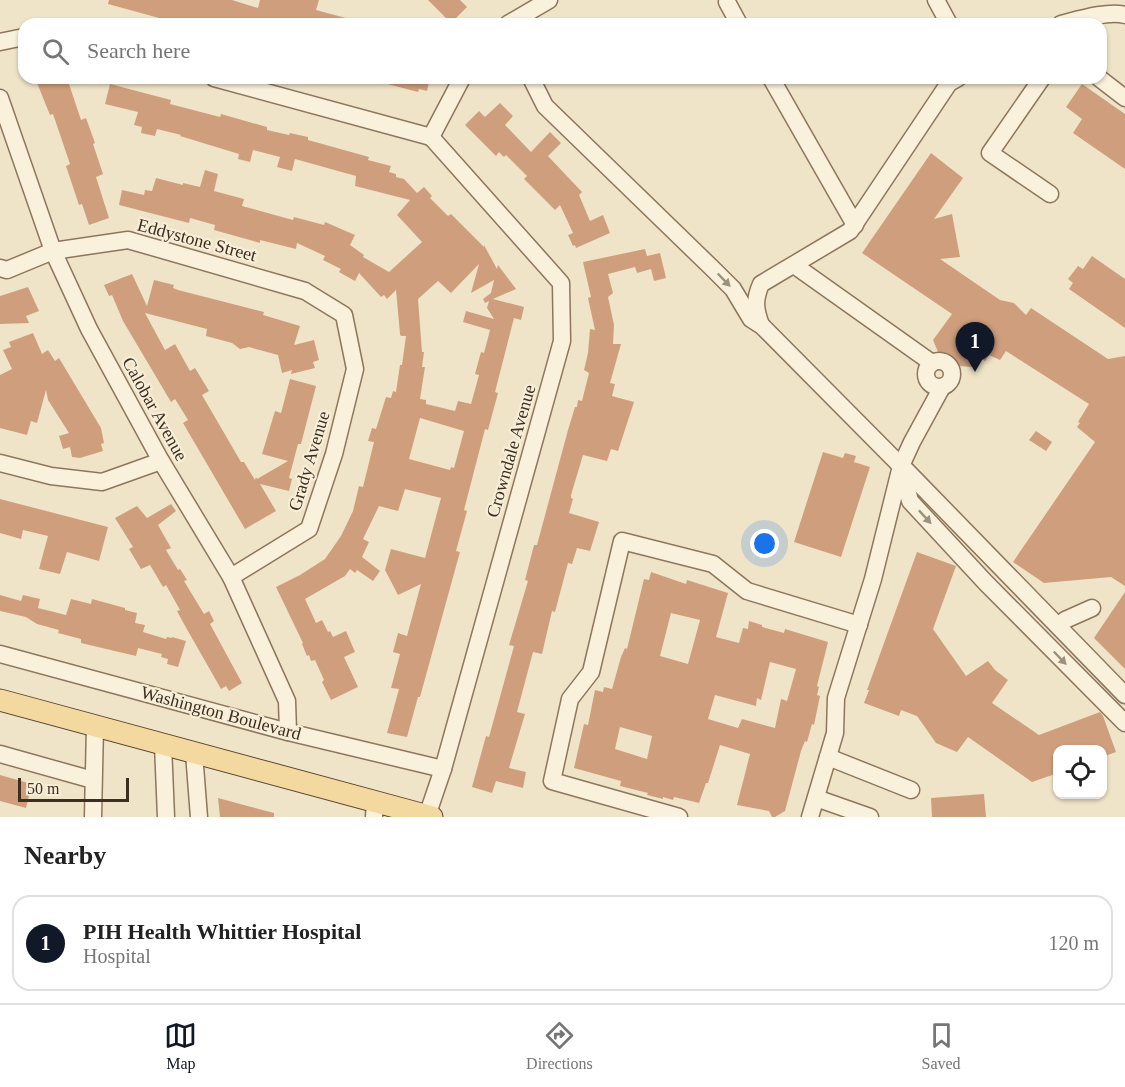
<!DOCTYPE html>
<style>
:root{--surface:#fff;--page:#f2f2f2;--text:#222;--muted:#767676;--line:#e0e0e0;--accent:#111827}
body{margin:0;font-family:Georgia,serif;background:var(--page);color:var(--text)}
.controls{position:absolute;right:18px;bottom:18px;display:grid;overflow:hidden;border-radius:12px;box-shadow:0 2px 4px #0004}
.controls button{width:54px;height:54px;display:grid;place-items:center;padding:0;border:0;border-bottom:2px solid var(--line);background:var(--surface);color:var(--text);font:30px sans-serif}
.scale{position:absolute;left:18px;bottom:15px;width:111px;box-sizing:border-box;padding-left:6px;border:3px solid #3d2e20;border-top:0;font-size:16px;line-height:21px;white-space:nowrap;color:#3d2e20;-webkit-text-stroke:4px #f7eed8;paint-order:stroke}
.you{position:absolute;left:765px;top:544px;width:21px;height:21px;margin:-15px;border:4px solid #fff;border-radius:50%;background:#1a73e8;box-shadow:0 0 0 9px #1a73e833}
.badge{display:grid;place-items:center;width:39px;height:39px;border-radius:50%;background:var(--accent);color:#fff;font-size:20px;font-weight:700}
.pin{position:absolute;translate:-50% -50px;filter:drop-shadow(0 2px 3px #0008)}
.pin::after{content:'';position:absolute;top:32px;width:21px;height:18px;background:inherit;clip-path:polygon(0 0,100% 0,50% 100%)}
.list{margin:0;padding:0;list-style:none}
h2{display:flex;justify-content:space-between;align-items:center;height:78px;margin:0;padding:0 24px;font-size:26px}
h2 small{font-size:20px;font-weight:400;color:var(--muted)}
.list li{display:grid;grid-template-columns:39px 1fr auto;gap:18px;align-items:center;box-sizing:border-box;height:96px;margin:0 12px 12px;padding:0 12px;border:2px solid var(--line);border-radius:18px}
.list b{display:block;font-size:22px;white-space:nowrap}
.list p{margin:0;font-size:20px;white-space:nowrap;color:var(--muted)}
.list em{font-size:20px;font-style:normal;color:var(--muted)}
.icon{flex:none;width:33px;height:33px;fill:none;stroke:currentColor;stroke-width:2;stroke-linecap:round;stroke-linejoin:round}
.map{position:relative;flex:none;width:1125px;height:817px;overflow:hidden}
.search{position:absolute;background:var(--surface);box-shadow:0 2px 4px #0004;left:18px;right:18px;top:18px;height:66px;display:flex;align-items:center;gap:15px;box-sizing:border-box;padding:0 21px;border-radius:18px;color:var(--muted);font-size:22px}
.sheet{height:186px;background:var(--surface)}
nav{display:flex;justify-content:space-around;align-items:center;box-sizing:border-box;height:84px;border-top:2px solid var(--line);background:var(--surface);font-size:16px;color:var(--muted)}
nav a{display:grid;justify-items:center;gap:3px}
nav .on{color:var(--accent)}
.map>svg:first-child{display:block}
.building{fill:#cf9f7d;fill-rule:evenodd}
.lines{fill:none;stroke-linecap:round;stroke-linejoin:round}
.minor-casing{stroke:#8d765c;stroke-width:19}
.major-casing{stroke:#5b4430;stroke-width:23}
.minor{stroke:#faf1dc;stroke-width:16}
.major{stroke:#f3d9a0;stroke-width:21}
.oneway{fill:#9c907e}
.labels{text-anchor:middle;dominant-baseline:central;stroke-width:4.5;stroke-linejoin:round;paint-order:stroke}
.street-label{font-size:18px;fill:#3d2e20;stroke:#f7eed8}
</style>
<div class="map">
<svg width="1125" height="817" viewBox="0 0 1125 817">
<rect width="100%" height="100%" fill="#f0e4c8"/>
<g class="building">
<polygon points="109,0 232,0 258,8 260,0 319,0 316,10 353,20 353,24 202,24 183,18 181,24 108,4"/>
<polygon points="428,0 460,0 467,7 451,23"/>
<polygon points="35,78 67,78 81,120 86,118 95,143 93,144 103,174 96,177 109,218 89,225 82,204 79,205 66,166 70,164 53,114 50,115"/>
<polygon points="381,78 430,78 427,91 419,89 418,92 380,82"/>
<path d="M110 84 171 100 170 104 220 117 221 114 267 127V130L289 135 290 133 308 137V140L369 157 368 160 391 166 389 172 396 174V177L404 179 417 193 424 187 432 196 430 198 448 216 451 214 484 247V245L497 269 498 265 516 289 493 299 524 307 521 320 514 318 495 392 498 393 488 430 485 429 464 510 467 511 456 551 460 552 455 570 420 697H418L407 737 387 733 399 689 391 688 400 654 393 652 398 633 407 636 421 584 398 595 385 570 391 549 425 558 441 498 405 489 398 511 379 506 363 539 369 542 362 557 380 571 373 581 357 570 355 573 350 569 345 576 305 599 316 623 322 620 328 632 330 631 333 637 346 631 355 652 344 657 358 687 331 700 322 682 324 680 315 660 311 661 309 655 307 656 302 644 303 643 276 587 300 575 325 559 341 536 353 511 359 486 363 487 374 442 368 441 372 428 376 429 386 397 391 398 393 391 396 392 400 365H402L406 336H401L400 334 396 290 387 299 384 295 381 297 359 273 355 281 339 272 341 269 323 260 325 256 297 243 296 249 260 240V243L214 230 215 225 190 218 189 223 119 205 122 190 144 195 145 190 152 191 156 178 183 185V183L200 187 205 170 218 174 214 191 244 199 242 206 293 220 294 217 324 225 325 222 355 235 350 245 364 255 363 257 389 272 422 242 397 215 410 200 355 186 356 176 295 159 292 171 277 167 280 157 253 150 250 162 238 159 239 154 180 136 181 135 157 129 155 136 141 133 142 127 134 125 138 112 105 104ZM479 264 471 293 494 280 491 293 483 299 485 303 489 301 487 308 494 319 466 311 463 322 490 330 484 353 481 352 475 374 479 375 471 404 458 401 455 411 426 404V400L420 399 425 367H422L424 352H422L418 299 438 281 451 293ZM420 418 464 431 454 468 451 467 450 470 409 459Z"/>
<polygon points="1082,84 1125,114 1125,169 1073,133 1082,119 1066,107"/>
<polygon points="500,103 513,116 505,125 531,152 550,132 561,143 548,156 582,192 579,195 590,221 603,215 610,233 576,248 575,245 573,246 568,235 573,233 560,205 555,210 524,179 527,176 506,155 504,157 499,152 496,156 465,125 479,111 485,117"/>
<polygon points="931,153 963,178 934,219 952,214 960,257 940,259 1000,300 1014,303 1026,315 1031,308 1108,359 1125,356 1125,586 1111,577 1044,583 1013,562 1095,442 1077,427 1080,423 1078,422 1089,404 1006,351 1000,360 989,355 985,361 979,357 973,367 957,366 947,361 938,352 933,340 952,314 862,253"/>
<polygon points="645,249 647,256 660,253 666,278 654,281 651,269 637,273 635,267 608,274 613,293 608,297 614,325 613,344 621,344 610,383 615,384 612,396 634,402 618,451 611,449 607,461 583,455 571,495 571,498 573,499 569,513 599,522 590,551 577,548 572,564 568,563 555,612 552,611 542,654 533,652 517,712 525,714 509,768 526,772 523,788 496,781 492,793 472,787 486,736 489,737 514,646 509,645 528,581 525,580 534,545 537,545 568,430 575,407 577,407 578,400 582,401 589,373 584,370 588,353 590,329 595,330 588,298 591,297 583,262"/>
<polygon points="1092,256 1125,279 1125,328 1069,289 1073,283 1068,279 1078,266 1083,269"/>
<polygon points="132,274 147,306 154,280 174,285 173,288 178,290 264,312 263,315 300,326 294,345 314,340 319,360 313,362 315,368 291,374 292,370 282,373 278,355 249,347 240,349 232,343 206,336 207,329 145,313 165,350 175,344 190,371 195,368 209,391 202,395 241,462 244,462 255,480 256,477 257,479 288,461 262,454 275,411 281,413 290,379 316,386 301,444 298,444 289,478 292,479 289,491 260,484 276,511 245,529 183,423 188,420 175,399 171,402 123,321 112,295 109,296 104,285"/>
<polygon points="28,287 39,311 26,316 29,323 0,324 0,296"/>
<polygon points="33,333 42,354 48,350 55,361 59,358 101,428 104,443 101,444 103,451 80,458 72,457 70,447 63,449 59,436 69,433 48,400 46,390 37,423 31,421 27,435 0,428 0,375 12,369 3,350 11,347 9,342"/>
<polygon points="1036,431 1052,442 1046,451 1029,440"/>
<polygon points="823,452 843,458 845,453 856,456 854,462 870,467 841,557 794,542"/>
<polygon points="0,499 108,527 99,561 67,552 60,574 39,569 48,536 23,530 21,539 0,533"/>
<polygon points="171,504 176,511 158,525 171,548 166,550 178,570 180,569 187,580 184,581 204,614 209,611 214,621 210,624 242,683 229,691 226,686 221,689 184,624 177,611 180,610 166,585 163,587 150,565 141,569 129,549 133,547 115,518 137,506 147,518"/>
<polygon points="917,552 956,566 933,629 966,676 988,661 995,670 1008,680 992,703 1039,735 1100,712 1103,716 1116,752 1102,757 1102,750 1058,750 1058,773 1032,782 968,737 957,752 936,743 917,716 901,710 899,716 864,703 869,690 867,690"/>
<path d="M651 572 686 584 687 580 728 593 716 637 739 643 743 628 748 629 749 621 762 625V627L784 633 785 629 828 642 817 686 819 687 817 695 820 696 814 725 812 724 807 742 805 741 801 751 785 811 775 817H772L769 811 737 805 750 754 720 745 708 783H706L699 803 674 797 673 800 663 797V799L647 795 648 793 620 786 621 781 574 768 584 724 588 725 595 690 603 692 604 687 612 689 621 657 625 648 627 649 644 579 649 580ZM671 613 700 620 688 664 660 656ZM770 662 796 669 787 701 781 699 775 728 742 719 738 728 708 719 715 695 756 706 757 698 761 700ZM620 727 652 736 647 759 615 749Z"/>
<polygon points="1125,592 1125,669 1094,638"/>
<polygon points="0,595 21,601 23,595 40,599 38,608 66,615 71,599 91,604 92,599 125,608 125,610 137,613 135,623 145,625 143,632 166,639 167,637 172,638 172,637 186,641 178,667 167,664 168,659 161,657 162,654 138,648 136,656 81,643 81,639 58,633 59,630 37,624 26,617 0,611"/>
<polygon points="0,775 32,784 26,808 0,801"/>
<polygon points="984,794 986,817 932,817 931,798"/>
<polygon points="218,798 274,813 274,817 220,817"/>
</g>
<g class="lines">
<defs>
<g id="minor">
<polyline points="936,0 949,24"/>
<polyline points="727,2 739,24"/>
<polyline points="508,24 549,0"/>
<path d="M1061 24C1077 20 1109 10 1125 15"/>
<polyline points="0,42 24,37"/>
<polyline points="214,78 431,137"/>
<polyline points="531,78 545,106 714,270 733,289 751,319 762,326 901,466 873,579 836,698 835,733 810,817"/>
<polyline points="771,78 855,225"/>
<polyline points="1042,78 990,153 1050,194"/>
<polyline points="1099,78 1125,98"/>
<polyline points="0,98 53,251 89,329 161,461 231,577 287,701 288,732"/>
<polyline points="431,137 462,78"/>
<polyline points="794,265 932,363"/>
<polyline points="0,268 7,270 53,251 128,240 305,291 344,315 355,369 334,454 309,529 231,577"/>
<path d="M761 325C755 309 754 300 761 284L850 231 949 83 958 78"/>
<circle cx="939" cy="374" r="13"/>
<polyline points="942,387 912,442 901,466 910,501 986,583 1125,723"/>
<polyline points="0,463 51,476 102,482 161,461"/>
<polyline points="902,466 1125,695"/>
<polyline points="1065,620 1092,608"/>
<polyline points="0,654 288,732 443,769"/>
<polyline points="163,745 166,817"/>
<polyline points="194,753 199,817"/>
<polyline points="0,754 93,780"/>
<polyline points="828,757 911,790"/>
<polyline points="816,798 870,817"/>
<polyline points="427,816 443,769 562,341 561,283 431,137"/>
<polyline points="93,817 95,726"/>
<polyline points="374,817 375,802"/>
<polyline points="679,817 552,781 570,699 591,672 622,541 713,564 747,591 859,625"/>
</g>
<polyline id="major" points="0,700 432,817"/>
</defs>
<use href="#minor" class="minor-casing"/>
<use href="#major" class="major-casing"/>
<use href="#minor" class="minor"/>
<use href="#major" class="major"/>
</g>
<defs><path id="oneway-solid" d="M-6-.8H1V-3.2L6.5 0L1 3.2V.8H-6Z" transform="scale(1.5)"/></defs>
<g class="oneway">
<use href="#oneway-solid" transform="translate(724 280) rotate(46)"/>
<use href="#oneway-solid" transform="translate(925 517) rotate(47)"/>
<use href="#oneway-solid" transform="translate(1060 658) rotate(46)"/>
</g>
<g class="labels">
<g class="street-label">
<text transform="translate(197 240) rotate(15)">Eddystone Street</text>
<text transform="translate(155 409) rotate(61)">Calobar Avenue</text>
<text transform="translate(511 451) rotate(-74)">Crowndale Avenue</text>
<text transform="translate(309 461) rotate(-73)">Grady Avenue</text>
<text transform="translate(221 713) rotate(15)">Washington Boulevard</text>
</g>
</g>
</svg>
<div class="controls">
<button><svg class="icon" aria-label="locate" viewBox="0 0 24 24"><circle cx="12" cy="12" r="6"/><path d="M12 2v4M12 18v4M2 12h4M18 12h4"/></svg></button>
</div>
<div class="scale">50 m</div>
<div class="you"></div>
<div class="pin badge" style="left:975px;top:372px">1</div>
<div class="search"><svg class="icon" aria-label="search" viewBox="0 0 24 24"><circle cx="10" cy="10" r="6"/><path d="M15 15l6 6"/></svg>Search here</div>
</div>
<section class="sheet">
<h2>Nearby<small></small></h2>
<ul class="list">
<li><span class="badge">1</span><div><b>PIH Health Whittier Hospital</b><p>Hospital</p></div><em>120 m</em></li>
</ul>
</section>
<nav>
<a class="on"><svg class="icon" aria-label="map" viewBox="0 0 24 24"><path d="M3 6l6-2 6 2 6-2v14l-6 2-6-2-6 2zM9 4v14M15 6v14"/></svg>Map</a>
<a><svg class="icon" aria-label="directions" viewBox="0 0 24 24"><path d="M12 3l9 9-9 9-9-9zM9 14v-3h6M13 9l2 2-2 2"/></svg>Directions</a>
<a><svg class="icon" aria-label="saved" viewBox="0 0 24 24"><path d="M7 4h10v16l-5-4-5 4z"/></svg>Saved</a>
</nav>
